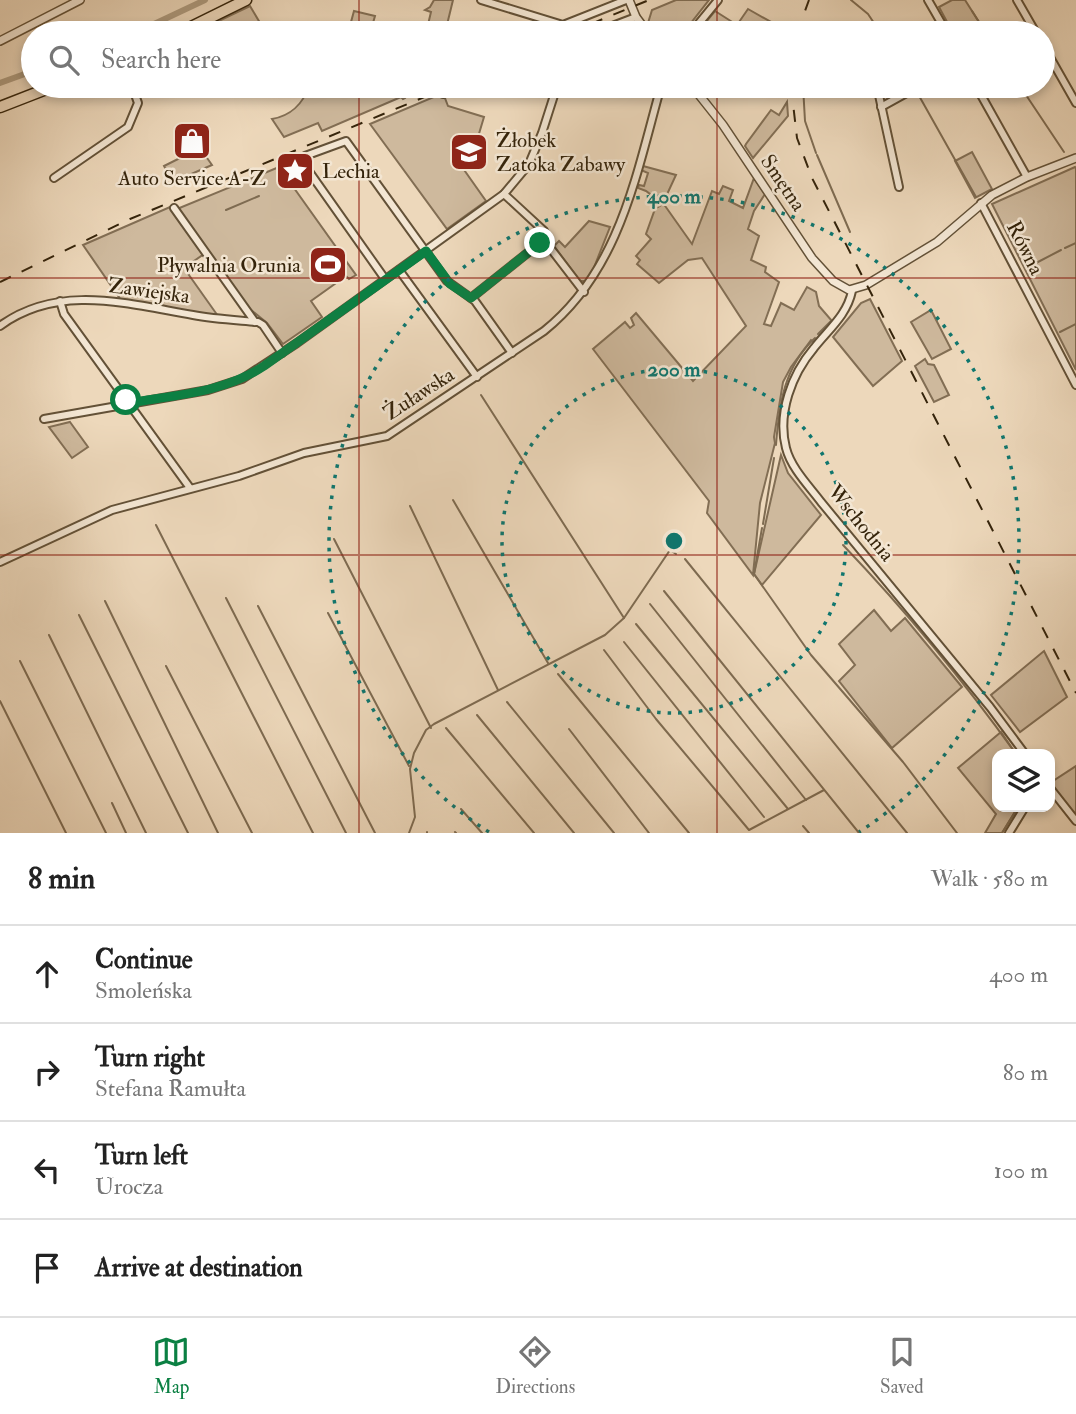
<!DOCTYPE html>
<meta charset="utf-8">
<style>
:root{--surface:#fff;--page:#f2f2f2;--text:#222;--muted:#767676;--line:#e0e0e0;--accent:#0b8043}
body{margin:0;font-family:"IM FELL Double Pica",serif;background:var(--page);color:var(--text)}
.controls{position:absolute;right:21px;bottom:21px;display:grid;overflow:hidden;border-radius:14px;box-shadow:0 4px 10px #0003}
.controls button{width:63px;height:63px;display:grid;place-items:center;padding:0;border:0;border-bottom:2px solid var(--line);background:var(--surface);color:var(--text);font:35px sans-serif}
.stop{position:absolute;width:21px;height:21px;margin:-16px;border:5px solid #0b8043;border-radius:50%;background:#fff}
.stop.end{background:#0b8043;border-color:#fff;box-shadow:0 2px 7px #0008}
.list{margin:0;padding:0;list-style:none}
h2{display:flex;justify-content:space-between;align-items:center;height:91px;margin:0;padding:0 28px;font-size:30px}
h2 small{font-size:23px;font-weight:400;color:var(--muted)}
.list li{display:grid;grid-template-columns:46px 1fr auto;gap:21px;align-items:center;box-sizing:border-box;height:98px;padding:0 28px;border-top:2px solid var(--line)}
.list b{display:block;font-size:26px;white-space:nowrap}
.list p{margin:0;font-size:23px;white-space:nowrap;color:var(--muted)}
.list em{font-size:23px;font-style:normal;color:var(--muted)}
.icon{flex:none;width:38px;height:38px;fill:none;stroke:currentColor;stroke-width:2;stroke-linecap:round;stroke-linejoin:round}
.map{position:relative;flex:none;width:1076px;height:833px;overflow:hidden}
.search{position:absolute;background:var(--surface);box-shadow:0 4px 10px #0003;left:21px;right:21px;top:21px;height:77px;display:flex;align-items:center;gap:18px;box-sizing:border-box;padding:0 24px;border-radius:38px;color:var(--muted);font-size:26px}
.sheet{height:483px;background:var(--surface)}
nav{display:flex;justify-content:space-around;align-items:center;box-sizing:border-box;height:98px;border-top:2px solid var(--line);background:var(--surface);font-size:19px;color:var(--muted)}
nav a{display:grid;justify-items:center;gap:4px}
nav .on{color:var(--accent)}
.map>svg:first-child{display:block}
.green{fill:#ceb99d;stroke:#826e54;stroke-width:2}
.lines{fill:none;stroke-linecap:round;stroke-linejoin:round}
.stream{stroke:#7e6b51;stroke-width:2}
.canal{stroke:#ae9b7f;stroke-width:6}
.minor-casing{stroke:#635137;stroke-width:10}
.tertiary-casing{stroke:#635137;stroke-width:10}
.primary-casing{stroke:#35240b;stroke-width:13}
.minor{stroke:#f3e6d3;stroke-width:6}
.tertiary{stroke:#f3e6d3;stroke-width:7}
.primary{stroke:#edd8bb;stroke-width:10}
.rail{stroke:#35240b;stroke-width:2;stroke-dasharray:12 12;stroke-linecap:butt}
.route{stroke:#0b8043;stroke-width:9}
.grid{fill:none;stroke:#8f2418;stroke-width:2;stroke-opacity:0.55}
.ring{fill:none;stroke:#0f766e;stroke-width:3.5;stroke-dasharray:3.5 7}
.labels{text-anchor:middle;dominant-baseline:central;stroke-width:5;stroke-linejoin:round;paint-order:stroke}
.poi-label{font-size:21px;fill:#35240b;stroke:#f3e6d3;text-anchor:start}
.street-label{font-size:21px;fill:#35240b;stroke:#f3e6d3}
.centre{fill:#0f766e;stroke:#f3e6d3;stroke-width:3.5}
.ring-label{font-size:21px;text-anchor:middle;font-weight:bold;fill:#0f766e;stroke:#f3e6d3;stroke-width:5;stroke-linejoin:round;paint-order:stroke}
</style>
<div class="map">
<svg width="1076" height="833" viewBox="0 0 1076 833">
<rect width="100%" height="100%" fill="#edd8bb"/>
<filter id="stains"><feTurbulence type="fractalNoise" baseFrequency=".00286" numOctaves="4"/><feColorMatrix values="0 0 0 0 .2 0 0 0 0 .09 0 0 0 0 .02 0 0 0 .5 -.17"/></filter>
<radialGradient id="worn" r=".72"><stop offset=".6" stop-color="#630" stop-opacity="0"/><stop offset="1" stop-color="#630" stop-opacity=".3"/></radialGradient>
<g class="green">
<polygon points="434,0 453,0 445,33 426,33 431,12 425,10 430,7"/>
<polygon points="676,0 709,0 683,33 654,33 648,23 652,10"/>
<polygon points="952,0 965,0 986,33 953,33 939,7"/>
<polygon points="250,6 266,33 210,33 206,27"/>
<polygon points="748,9 771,22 765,33 709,33 701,28 715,11 737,25"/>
<polygon points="354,11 375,16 373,23 385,33 348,33"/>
<path d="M309 86H432L418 91 416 94 414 91 404 95 405 98 403 99 401 97 322 131 318 123 284 137 272 119C290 116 303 104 309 86Z"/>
<polygon points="443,93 448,106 484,117 478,137 475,137 477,142 455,157 486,201 447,229 370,124"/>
<polygon points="787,102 788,116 753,158 745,146 746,144 771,110 779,115"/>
<polygon points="200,148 212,165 173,182 164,166"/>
<polygon points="972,152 992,189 975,198 955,161"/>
<polygon points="643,166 676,175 663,203 692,244 712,191 719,194 723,186 733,190 729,201 743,208 754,178 765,194 754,211 748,229 759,236 751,260 766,267 765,272 779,282 764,324 771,326 781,303 794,310 807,287 816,292 819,306 832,321 814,342 811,340 791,367 783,382 774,437 775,443 760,503 753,575 707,513 709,501 593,349 625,322 630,328 634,325 631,318 636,313 693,381 746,326 702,258 688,260 659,283 637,264 640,260 636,256 651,239 646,234 655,209 663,204 646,191 638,188 639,185 644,186 648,173 641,170"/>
<polygon points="279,167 356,275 349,279 346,276 311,301 322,317 283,344 267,323 245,305 177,209"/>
<polygon points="1075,167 1076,168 1076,370 992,204"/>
<polygon points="170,207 204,254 184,268 218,316 121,300 83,245"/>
<polygon points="589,221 610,227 591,275 586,281 580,281 554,246 559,241 565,247"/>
<polygon points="870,299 902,361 873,386 833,337 861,303"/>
<polygon points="931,310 951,349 932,359 911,322"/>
<polygon points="925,359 928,364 934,365 949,395 934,402 915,366"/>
<polygon points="70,422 88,447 72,458 49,427"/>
<polygon points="781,455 788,473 821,515 762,585 754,574"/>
<polygon points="874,610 891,631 905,618 962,687 892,748 839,681 855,665 839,644"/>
<polygon points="1044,651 1067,697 1020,732 991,695"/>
<polygon points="1001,732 1016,754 997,754 997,807 1018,807 1002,833 985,833 996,814 958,768"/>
<polygon points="1076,766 1076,817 1050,783"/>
</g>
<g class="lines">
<g class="stream">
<polyline points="851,0 868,14 880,32 884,33"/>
<polyline points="972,11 986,33"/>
<polyline points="809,33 811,23"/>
<polyline points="803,86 805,121 816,153"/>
<polyline points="1020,86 1064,152"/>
<polyline points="918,94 976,197"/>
<polyline points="817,155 850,232"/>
<polyline points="226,210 259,196"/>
<polyline points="1065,248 1076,243"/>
<polyline points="1036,263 1061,250"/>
<polyline points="1060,332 1076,324"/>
<polyline points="818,334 831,321"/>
<polyline points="481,395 624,618"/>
<path d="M776 445C779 404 784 367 815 338"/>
<polyline points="453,500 548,663"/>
<polyline points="410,506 498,690"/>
<polyline points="763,524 774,458"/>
<polyline points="156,525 313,833"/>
<polyline points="762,528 754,574 811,655 903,762 957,833"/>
<polyline points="334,539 431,728"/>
<path d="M843 545C906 611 963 680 1016 754"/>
<polyline points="685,559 907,833"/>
<polyline points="664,591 859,833"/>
<polyline points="226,598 346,833"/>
<polyline points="105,601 218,833"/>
<polyline points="650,604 806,800"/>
<polyline points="258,606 375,833"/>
<polyline points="328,613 409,766"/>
<polyline points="79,615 188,833"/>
<polyline points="636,624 788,809"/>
<polyline points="49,635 146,833"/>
<polyline points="624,642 764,817"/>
<polyline points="604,650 656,719 749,830 824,790"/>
<polyline points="20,661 106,833"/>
<polyline points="166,666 252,833"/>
<polyline points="558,674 689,833"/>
<polyline points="0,701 66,833"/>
<polyline points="507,702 614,833"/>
<polyline points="477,715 574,833"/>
<polyline points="446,728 534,833"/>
<polyline points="569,729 649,833"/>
<polyline points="112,803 126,833"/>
<polyline points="461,809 482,833"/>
<polyline points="803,826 809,833"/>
<polyline points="427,832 427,833"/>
<polyline points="455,832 456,833"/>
<polyline points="409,833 415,817 410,769 414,753 426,730 434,724 605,635 624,618 670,550 676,554"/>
<polyline points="1002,833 1018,807"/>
</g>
<g class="canal">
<polyline points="135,33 205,0"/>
<polyline points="0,83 33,71"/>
</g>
<defs>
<g id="minor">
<polyline points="481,0 563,25 626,0"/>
<polyline points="928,0 947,33"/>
<polyline points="1017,0 1036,33"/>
<polyline points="594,33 636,17"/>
<polyline points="691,33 718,0"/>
<polyline points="1043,45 1076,103"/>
<polyline points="877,86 899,187"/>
<polyline points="976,86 1027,177"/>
<polyline points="443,94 465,86"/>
<polyline points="881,107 919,86"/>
<polyline points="54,178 128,127 138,103 132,86"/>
<polyline points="504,194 544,231 551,249 584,292"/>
<polyline points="981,203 1076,385"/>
<polyline points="174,208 255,322"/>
<polyline points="399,270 477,377"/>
<polyline points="385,279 303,163 302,160 305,156 346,141 447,281 475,301 512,353"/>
<path d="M852 291C847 315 829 329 814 348 792 374 777 413 786 448 791 468 809 486 821 502L990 707 1025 754"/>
<polyline points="471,298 540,243 548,241"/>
<polyline points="60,301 64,314 190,488"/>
<path d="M0 326C59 283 128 304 193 315 214 319 236 320 258 322L263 325 282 353"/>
<polyline points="44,419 208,390 242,379 297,343 504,194 529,164 542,133 557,86"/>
<path d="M0 562 112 510 239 476 304 453 387 436 544 331C620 270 636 175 661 86"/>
<polyline points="1050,788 1076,821"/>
<polyline points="1009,833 1025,807"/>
</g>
<g id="tertiary">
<polyline points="629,0 636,17 648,33"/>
<polyline points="0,41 80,0"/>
<polyline points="692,86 723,125 812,258 833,281 849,290 866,285 937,242 992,195 1027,177 1076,158"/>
</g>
<g id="primary">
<polyline points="179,33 246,0"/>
<polyline points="0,107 54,86"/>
</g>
</defs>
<use href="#minor" class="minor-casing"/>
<use href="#tertiary" class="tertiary-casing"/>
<use href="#primary" class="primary-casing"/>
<use href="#minor" class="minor"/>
<use href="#tertiary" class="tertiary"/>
<use href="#primary" class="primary"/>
<g class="rail">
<polyline points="569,33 649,0"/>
<polyline points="797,33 809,0"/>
<polyline points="791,86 797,138 812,178 1076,693"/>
<polyline points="0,282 130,219 451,86"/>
</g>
</g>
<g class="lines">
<path class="route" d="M126 400 129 403C175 395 223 393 264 366L426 251 450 284 471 298 540 243"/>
</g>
<path class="grid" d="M359 0V33M717 0V33M359 86V833M717 86V833M0 278H1076M0 555H1076"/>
<g class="ring">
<circle cx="674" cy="541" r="172"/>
<path d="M489 832A345 345 0 1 1 859 832"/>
</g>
<defs>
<symbol id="shop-square" viewBox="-11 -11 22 22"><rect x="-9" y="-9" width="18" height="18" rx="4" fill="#8f2418" stroke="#f3e6d3"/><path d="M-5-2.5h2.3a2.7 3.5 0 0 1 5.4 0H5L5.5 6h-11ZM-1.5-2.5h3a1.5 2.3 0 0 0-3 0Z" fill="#fff"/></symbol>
<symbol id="school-square" viewBox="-11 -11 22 22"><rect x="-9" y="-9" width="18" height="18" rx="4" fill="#8f2418" stroke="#f3e6d3"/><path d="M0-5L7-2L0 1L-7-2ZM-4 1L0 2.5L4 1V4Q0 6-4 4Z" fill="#fff"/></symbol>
<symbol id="sight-square" viewBox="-11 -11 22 22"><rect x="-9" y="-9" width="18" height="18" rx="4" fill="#8f2418" stroke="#f3e6d3"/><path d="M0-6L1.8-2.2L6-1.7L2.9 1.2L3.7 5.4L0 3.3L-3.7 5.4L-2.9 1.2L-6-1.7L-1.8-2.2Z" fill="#fff"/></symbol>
<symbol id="stadium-square" viewBox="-11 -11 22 22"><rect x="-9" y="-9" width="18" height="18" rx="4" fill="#8f2418" stroke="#f3e6d3"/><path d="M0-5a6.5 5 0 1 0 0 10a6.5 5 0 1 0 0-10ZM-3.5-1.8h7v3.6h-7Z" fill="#fff"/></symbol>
</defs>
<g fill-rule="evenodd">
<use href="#shop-square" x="170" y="119" width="44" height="44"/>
<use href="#school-square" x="447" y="130" width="44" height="44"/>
<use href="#sight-square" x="273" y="149" width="44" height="44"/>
<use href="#stadium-square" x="306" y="243" width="44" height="44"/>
</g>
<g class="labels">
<g class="poi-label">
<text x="496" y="140">Żłobek<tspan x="496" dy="24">Zatoka Zabawy</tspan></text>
<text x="322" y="171">Lechia</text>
<text x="192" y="178" text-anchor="middle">Auto Service A-Z</text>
<text x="301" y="265" text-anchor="end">Pływalnia Orunia</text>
</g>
<g class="street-label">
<text transform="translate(783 183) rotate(56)">Smętna</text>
<text transform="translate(1025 248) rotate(63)">Równa</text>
<text transform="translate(149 291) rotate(8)">Zawiejska</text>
<text transform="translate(419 394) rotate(-33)">Żuławska</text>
<text transform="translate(861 523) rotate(51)">Wschodnia</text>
</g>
</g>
<circle cx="674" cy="541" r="10" class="centre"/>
<g class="ring-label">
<text x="674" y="203">400 m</text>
<text x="674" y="376">200 m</text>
</g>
<rect width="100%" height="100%" filter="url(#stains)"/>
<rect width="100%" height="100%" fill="url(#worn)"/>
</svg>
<div class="controls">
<button><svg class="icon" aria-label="layers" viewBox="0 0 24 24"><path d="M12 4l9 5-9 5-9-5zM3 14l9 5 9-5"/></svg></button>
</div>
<div class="stop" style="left:126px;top:400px"></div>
<div class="stop end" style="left:540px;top:243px"></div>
<div class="search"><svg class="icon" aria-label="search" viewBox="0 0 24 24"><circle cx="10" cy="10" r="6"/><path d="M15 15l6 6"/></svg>Search here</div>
</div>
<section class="sheet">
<h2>8 min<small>Walk · 580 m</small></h2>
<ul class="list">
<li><svg class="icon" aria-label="ahead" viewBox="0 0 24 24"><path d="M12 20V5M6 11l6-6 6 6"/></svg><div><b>Continue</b><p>Smoleńska</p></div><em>400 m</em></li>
<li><svg class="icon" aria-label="right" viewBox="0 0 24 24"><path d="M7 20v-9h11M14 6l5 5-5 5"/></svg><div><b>Turn right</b><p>Stefana Ramułta</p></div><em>80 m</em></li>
<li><svg class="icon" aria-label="left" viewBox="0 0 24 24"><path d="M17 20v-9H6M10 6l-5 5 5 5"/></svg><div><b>Turn left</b><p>Urocza</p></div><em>100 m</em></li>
<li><svg class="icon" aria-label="arrive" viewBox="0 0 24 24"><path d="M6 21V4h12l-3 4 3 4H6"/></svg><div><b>Arrive at destination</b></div></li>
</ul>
</section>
<nav>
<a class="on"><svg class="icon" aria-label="map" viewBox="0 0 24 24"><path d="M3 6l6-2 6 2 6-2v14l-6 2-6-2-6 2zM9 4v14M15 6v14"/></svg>Map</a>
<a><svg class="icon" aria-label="directions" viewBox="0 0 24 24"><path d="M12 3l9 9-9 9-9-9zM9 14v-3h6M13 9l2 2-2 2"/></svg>Directions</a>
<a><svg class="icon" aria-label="saved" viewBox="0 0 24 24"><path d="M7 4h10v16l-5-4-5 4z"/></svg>Saved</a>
</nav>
